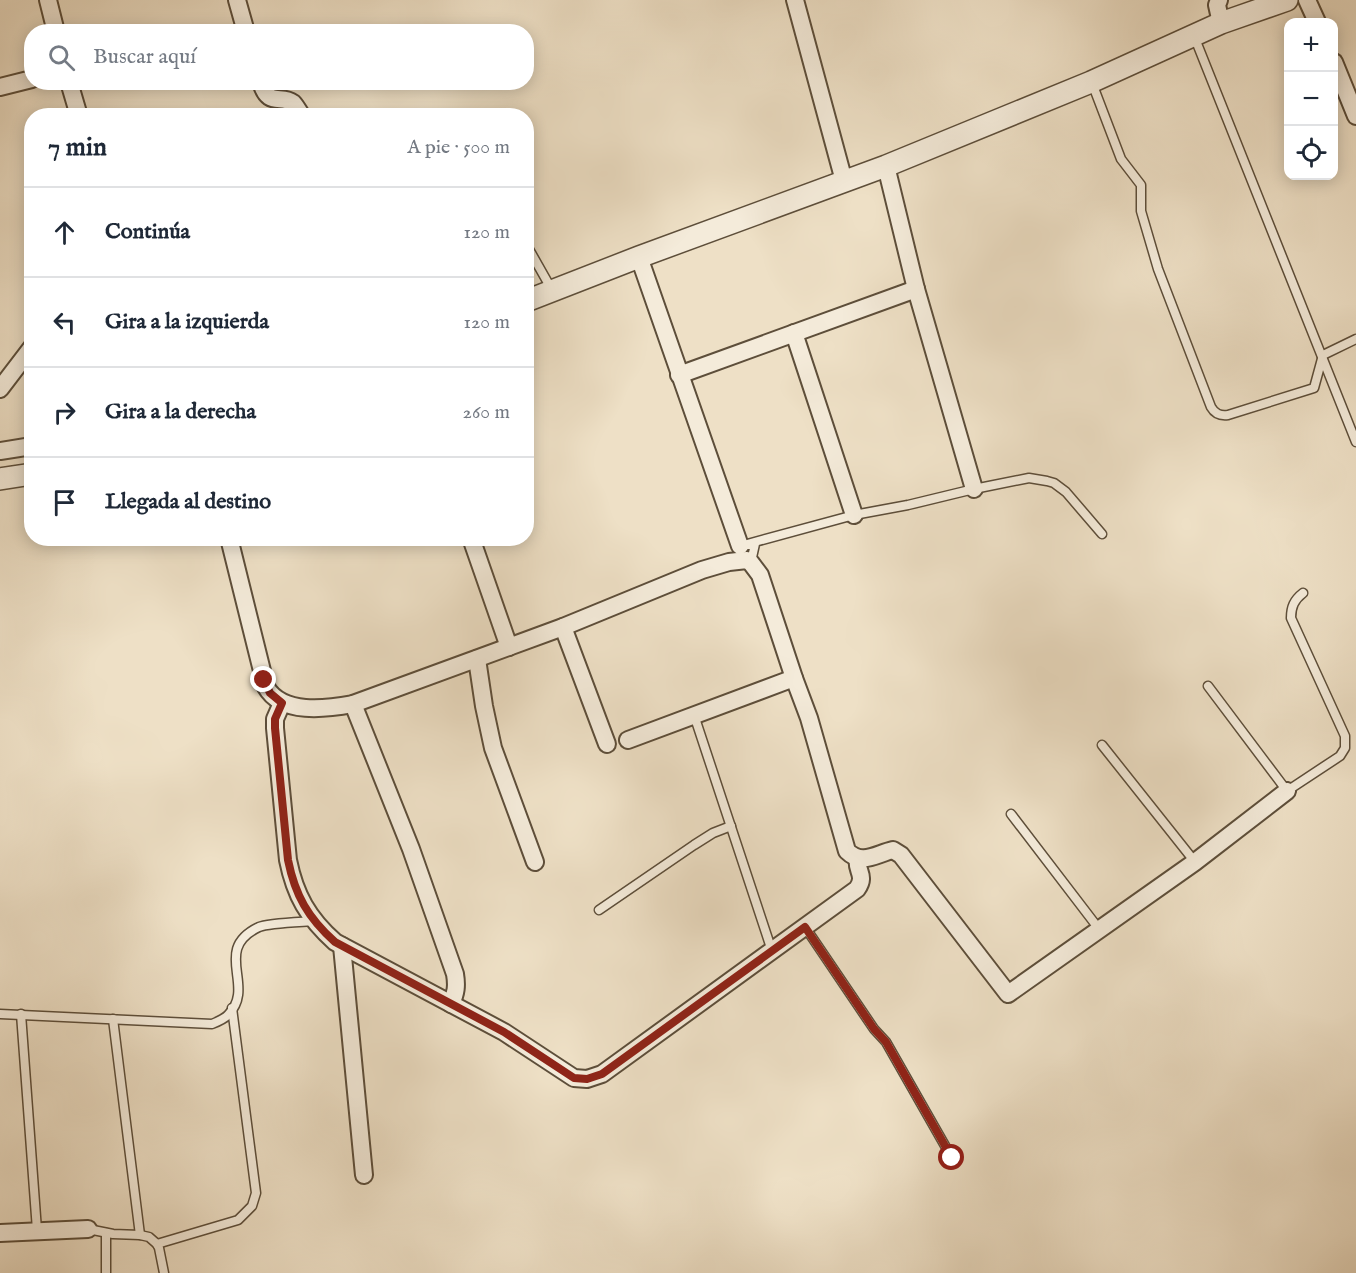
<!DOCTYPE html>
<html lang="es">
<meta charset="utf-8">
<style>
:root{--surface:#fff;--page:#f2f2f3;--text:#1f2937;--muted:#747a83;--line:#e0e1e3}
body{margin:0;font-family:"IM FELL English",serif;background:var(--page);color:var(--text)}
.controls{position:absolute;right:18px;top:18px;display:grid;overflow:hidden;border-radius:12px;box-shadow:0 3px 15px #0003}
.controls button{width:54px;height:54px;display:grid;place-items:center;padding:0;border:0;border-bottom:2px solid var(--line);background:var(--surface);color:var(--text);font:30px sans-serif}
.stop{position:absolute;width:18px;height:18px;margin:-14px;border:4px solid #8f2418;border-radius:50%;background:#fff}
.stop.end{background:#8f2418;border-color:#fff;box-shadow:0 2px 6px #0008}
.list{margin:0;padding:0;list-style:none}
h2{display:flex;justify-content:space-between;align-items:center;height:78px;margin:0;padding:0 24px;font-size:26px}
h2 small{font-size:20px;font-weight:400;color:var(--muted)}
.list li{display:grid;grid-template-columns:39px 1fr auto;gap:18px;align-items:center;box-sizing:border-box;height:90px;padding:0 24px;border-top:2px solid var(--line)}
.list b{display:block;font-size:22px;white-space:nowrap}
.list em{font-size:20px;font-style:normal;color:var(--muted)}
.icon{flex:none;width:33px;height:33px;fill:none;stroke:currentColor;stroke-width:2;stroke-linecap:round;stroke-linejoin:round}
.map{position:relative;flex:none;width:1356px;height:1273px;overflow:hidden}
.search{position:absolute;background:var(--surface);box-shadow:0 3px 15px #0003;left:24px;top:24px;width:510px;height:66px;display:flex;align-items:center;gap:15px;box-sizing:border-box;padding:0 21px;border-radius:24px;color:var(--muted);font-size:22px}
.panel{position:absolute;background:var(--surface);box-shadow:0 3px 15px #0003;left:24px;top:108px;width:510px;height:438px;border-radius:24px}
.map>svg:first-child{display:block}
.lines{fill:none;stroke-linecap:round;stroke-linejoin:round}
.service-casing{stroke:#5d4e3a;stroke-width:11}
.minor-casing{stroke:#5d4e3a;stroke-width:20}
.tertiary-casing{stroke:#5d4e3a;stroke-width:24}
.service{stroke:#f4ebda;stroke-width:8}
.minor{stroke:#f4ebda;stroke-width:16}
.tertiary{stroke:#f4ebda;stroke-width:21}
.route{stroke:#8f2418;stroke-width:8}
</style>
<div class="map">
<svg width="1356" height="1273" viewBox="0 0 1356 1273">
<rect width="100%" height="100%" fill="#eee0c6"/>
<filter id="stains"><feTurbulence type="fractalNoise" baseFrequency=".00333" numOctaves="4"/><feColorMatrix values="0 0 0 0 .2 0 0 0 0 .09 0 0 0 0 .02 0 0 0 .5 -.17"/></filter>
<radialGradient id="worn" r=".72"><stop offset=".6" stop-color="#630" stop-opacity="0"/><stop offset="1" stop-color="#630" stop-opacity=".3"/></radialGradient>
<g class="lines">
<defs>
<g id="service">
<polyline points="1194,36 1356,442"/>
<path d="M1092 83 1121 159 1141 185V211L1158 269 1211 407C1215 414 1220 416 1228 415L1314 388 1323 355 1356 339"/>
<polyline points="526,244 552,290"/>
<polyline points="751,562 755,544 740,546 854,515 908,505 974,489 1029,478 1047,481 1054,483 1066,492 1102,534"/>
<path d="M1208 686 1287 791 1340 756 1345 748V736L1291 618C1291 607 1294 600 1303 593"/>
<polyline points="694,715 772,951"/>
<polyline points="1102,745 1195,862"/>
<polyline points="1011,814 1099,929"/>
<polyline points="599,910 694,845 713,833 731,826"/>
<polyline points="805,927 874,1029 886,1042 952,1158"/>
<path d="M0 1014 212 1024C217 1022 224 1019 228 1015 257 986 211 950 259 927 268 923 302 922 314 921"/>
<polyline points="21,1014 37,1230"/>
<polyline points="113,1019 140,1235"/>
<polyline points="88,1229 113,1234 140,1235 149,1237 157,1244 159,1248 164,1273"/>
<polyline points="157,1244 238,1220 252,1206 256,1193 232,1008"/>
<polyline points="106,1273 106,1233"/>
</g>
<g id="minor">
<polyline points="48,0 56,32"/>
<polyline points="237,0 246,32"/>
<polyline points="795,0 844,181"/>
<polyline points="1219,0 1217,5 1221,23"/>
<polyline points="1307,0 1317,22"/>
<polyline points="1334,62 1356,116"/>
<polyline points="69,82 79,116"/>
<path d="M261 82C268 108 281 94 293 103 296 106 299 112 302 116"/>
<polyline points="0,87 32,79"/>
<polyline points="886,166 916,289 974,489"/>
<polyline points="639,257 740,546"/>
<polyline points="794,333 854,515"/>
<polyline points="679,375 916,289"/>
<polyline points="0,389 32,347"/>
<polyline points="0,451 32,446"/>
<path d="M229 538 266 687C282 715 326 709 353 704L563 627 702 570 729 562 747 560 751 563 760 575 794 678 809 718 847 851C862 866 876 854 893 850L901 855 1008 994 1195 862 1287 791"/>
<polyline points="471,538 509,647"/>
<polyline points="563,627 607,744"/>
<polyline points="477,659 484,706 493,748 535,862"/>
<path d="M282 703 275 719V728L288 860C295 895 308 918 335 942L504 1032 574 1078 587 1079 602 1074 857 889C867 875 855 871 858 858"/>
<path d="M353 704 411 849 455 974C457 986 456 993 451 1004"/>
<polyline points="628,740 794,678"/>
<polyline points="342,946 364,1175"/>
<polyline points="0,1233 88,1229"/>
</g>
<g id="tertiary">
<polyline points="526,301 639,257 886,166 1091,82 1221,23 1287,0"/>
<polyline points="0,479 32,474"/>
</g>
</defs>
<use href="#service" class="service-casing"/>
<use href="#minor" class="minor-casing"/>
<use href="#tertiary" class="tertiary-casing"/>
<use href="#service" class="service"/>
<use href="#minor" class="minor"/>
<use href="#tertiary" class="tertiary"/>
</g>
<g class="lines">
<path class="route" d="M264 680 270 693 282 703 275 719V728L288 860C295 895 308 918 335 942L504 1032 574 1078 587 1079 602 1074 805 927 874 1029 886 1042 952 1158"/>
</g>
<rect width="100%" height="100%" filter="url(#stains)"/>
<rect width="100%" height="100%" fill="url(#worn)"/>
</svg>
<div class="controls">
<button>+</button>
<button>−</button>
<button><svg class="icon" aria-label="locate" viewBox="0 0 24 24"><circle cx="12" cy="12" r="6"/><path d="M12 2v4M12 18v4M2 12h4M18 12h4"/></svg></button>
</div>
<div class="stop" style="left:952px;top:1158px"></div>
<div class="stop end" style="left:264px;top:680px"></div>
<div class="search"><svg class="icon" aria-label="search" viewBox="0 0 24 24"><circle cx="10" cy="10" r="6"/><path d="M15 15l6 6"/></svg>Buscar aquí</div>
<section class="panel">
<h2>7 min<small>A pie · 500 m</small></h2>
<ul class="list">
<li><svg class="icon" aria-label="ahead" viewBox="0 0 24 24"><path d="M12 20V5M6 11l6-6 6 6"/></svg><div><b>Continúa</b></div><em>120 m</em></li>
<li><svg class="icon" aria-label="left" viewBox="0 0 24 24"><path d="M17 20v-9H6M10 6l-5 5 5 5"/></svg><div><b>Gira a la izquierda</b></div><em>120 m</em></li>
<li><svg class="icon" aria-label="right" viewBox="0 0 24 24"><path d="M7 20v-9h11M14 6l5 5-5 5"/></svg><div><b>Gira a la derecha</b></div><em>260 m</em></li>
<li><svg class="icon" aria-label="arrive" viewBox="0 0 24 24"><path d="M6 21V4h12l-3 4 3 4H6"/></svg><div><b>Llegada al destino</b></div></li>
</ul>
</section>
</div>
